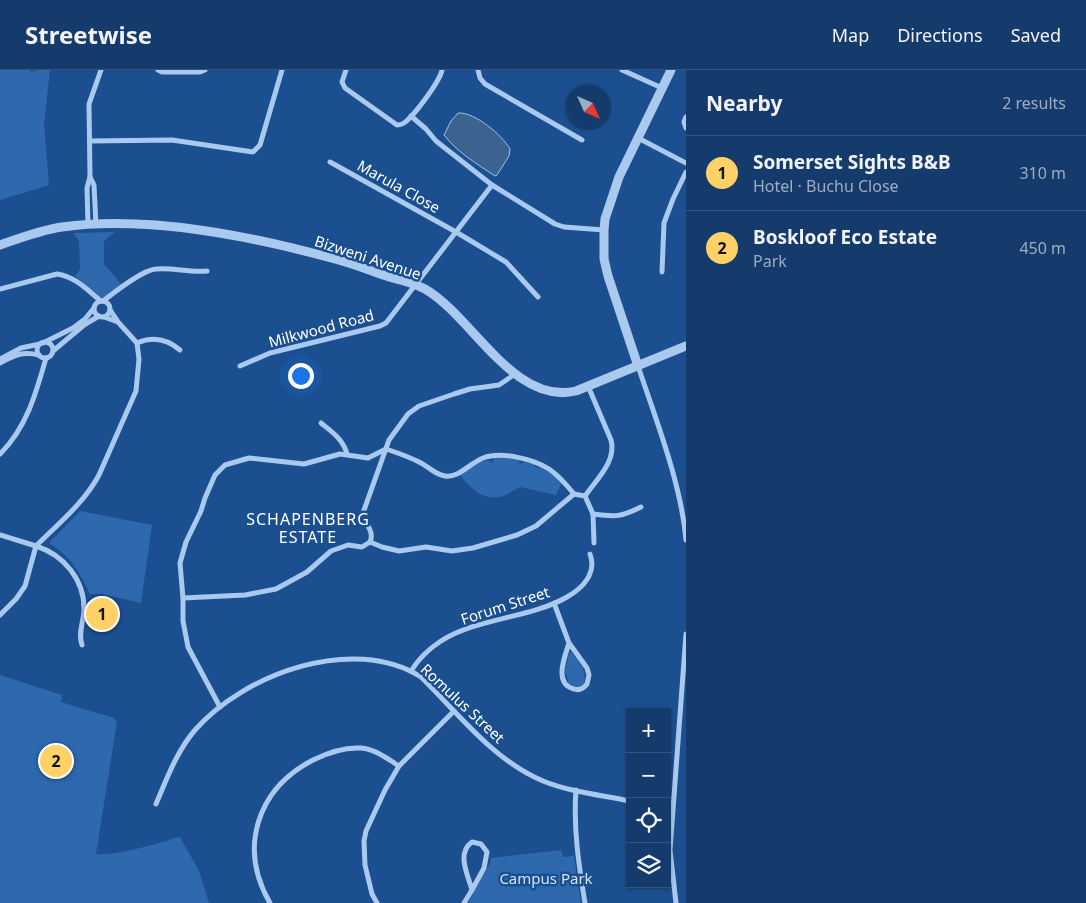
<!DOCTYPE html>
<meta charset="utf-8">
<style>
:root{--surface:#143b6b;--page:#214673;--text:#f1f3f6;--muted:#9dadc1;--line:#33557e;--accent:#ffd166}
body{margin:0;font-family:"Noto Sans",sans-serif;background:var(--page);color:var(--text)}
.controls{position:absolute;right:15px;bottom:15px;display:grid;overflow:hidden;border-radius:0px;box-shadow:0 1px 4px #0004}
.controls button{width:45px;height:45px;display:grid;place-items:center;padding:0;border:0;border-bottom:1px solid var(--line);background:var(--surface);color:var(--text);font:25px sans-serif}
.compass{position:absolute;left:566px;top:15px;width:45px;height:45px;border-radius:50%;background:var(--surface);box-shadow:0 1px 4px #0004;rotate:135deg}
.you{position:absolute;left:300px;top:305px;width:18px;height:18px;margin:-12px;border:4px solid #fff;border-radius:50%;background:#1a73e8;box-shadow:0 0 0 8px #1a73e833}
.badge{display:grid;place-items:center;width:32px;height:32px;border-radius:50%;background:var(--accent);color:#111;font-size:16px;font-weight:700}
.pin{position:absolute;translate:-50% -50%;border:2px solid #fff;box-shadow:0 1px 5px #0006}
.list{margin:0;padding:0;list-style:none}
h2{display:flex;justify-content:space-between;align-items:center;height:65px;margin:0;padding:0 20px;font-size:21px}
h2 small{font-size:16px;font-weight:400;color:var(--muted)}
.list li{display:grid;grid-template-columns:32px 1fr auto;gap:15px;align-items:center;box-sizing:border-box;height:75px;padding:0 20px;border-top:1px solid var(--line)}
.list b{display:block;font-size:19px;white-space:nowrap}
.list p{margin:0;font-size:16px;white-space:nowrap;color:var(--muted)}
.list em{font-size:16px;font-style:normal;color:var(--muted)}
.icon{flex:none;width:28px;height:28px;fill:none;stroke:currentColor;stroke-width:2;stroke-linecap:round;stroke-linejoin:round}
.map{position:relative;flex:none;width:686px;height:833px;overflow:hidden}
header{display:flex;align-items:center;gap:30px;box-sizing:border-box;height:70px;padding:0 25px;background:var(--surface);border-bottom:1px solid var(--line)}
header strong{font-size:24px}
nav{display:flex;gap:28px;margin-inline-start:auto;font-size:18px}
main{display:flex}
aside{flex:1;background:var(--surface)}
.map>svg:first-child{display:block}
.green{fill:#2e69ad}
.water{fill:#3c6290;stroke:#9cc4f0}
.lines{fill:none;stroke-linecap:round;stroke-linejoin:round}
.minor{stroke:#a9c9ee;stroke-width:5}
.tertiary{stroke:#a9c9ee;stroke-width:9}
.labels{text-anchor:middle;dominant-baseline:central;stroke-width:5;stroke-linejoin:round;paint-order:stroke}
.street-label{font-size:15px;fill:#fff;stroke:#1b4f8f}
.park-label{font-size:15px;fill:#cfe3fa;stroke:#1b4f8f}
.neighbourhood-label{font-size:16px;letter-spacing:1px;fill:#fff;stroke:#1b4f8f}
</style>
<header>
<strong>Streetwise</strong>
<nav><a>Map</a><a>Directions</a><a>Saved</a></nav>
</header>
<main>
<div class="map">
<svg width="686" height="833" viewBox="0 0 686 833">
<rect width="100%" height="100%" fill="#1b4f8f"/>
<g class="green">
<polygon points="0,0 30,0 31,2 38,0 50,0 44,54 49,115 0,130"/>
<path d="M115 162 104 171V194L122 215 104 228C92 226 85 213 75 206L80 199 79 171 73 163Z"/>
<path d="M500 387 518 390 520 392 519 393 520 395 524 391 534 394 535 397 538 398 541 397 562 412 556 425 520 417C514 420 506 426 499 427 482 430 469 417 460 405 469 398 479 388 490 391L492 394 494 388Z"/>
<path d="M80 441 152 455 141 533 102 524H90C80 503 71 486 50 474V472Z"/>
<path d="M571 582C580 591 587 601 584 614L579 618 569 614 565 601 569 583Z"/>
<path d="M0 605 62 625 61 632 114 648 117 652 96 784C119 786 157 773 180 767L199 801 209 833H0Z"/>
<polygon points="561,780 563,787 574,786 581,833 468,833 490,793 491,788"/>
</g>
<path class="water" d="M458 43C475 42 502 65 510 79L509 86 497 105 495 106C477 94 457 82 444 65L451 51Z"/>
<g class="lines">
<g class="minor">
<polyline points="158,0 162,2 200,2 205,0"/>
<path d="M346 0 342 12 345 18 397 55C400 55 401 55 404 53 414 46 440 11 442 0"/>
<polyline points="478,0 480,8 485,14 582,70"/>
<polyline points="622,0 662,18"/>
<polyline points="411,46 426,59 436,71 492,115 555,154 564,157 604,160"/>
<polyline points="686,47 684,52 686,58"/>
<polyline points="638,68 686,93"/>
<polyline points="90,71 172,70 253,82 260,75 282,0"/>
<polyline points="330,92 456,162 506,192 538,227"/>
<polyline points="90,107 94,115 96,155"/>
<polyline points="88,155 87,118 90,107 89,34 101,0"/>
<polyline points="662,202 664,153 673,129 686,102"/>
<path d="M0 219 57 204C76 207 87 220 101 231"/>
<path d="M103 231C115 222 142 200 156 199 173 197 189 203 207 201"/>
<circle cx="102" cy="239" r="8"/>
<polyline points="104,247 118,252"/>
<circle cx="45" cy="280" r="8"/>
<polyline points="43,273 73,258 85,249 94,238"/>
<path d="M137 273C153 266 167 269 180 280"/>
<polyline points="53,281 84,255 99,246"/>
<polyline points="0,289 21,278 40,274"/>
<path d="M0 293C14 285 23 281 39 285"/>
<polyline points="240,296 270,283 380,256 386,253 492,115"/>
<path d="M638 296C656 350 681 413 686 470"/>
<path d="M321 353C332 362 343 369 347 384"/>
<path d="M386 379C398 383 410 387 421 393 429 397 436 405 445 406 459 408 470 393 483 388 501 381 533 389 549 399 559 406 566 414 574 424"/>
<path d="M0 384C27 357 36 323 46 288"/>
<polyline points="574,424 585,426 593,444 594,473"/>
<path d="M585 426C596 410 617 391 611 370L588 316"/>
<path d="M593 444C616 447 621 447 641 437"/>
<path d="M0 465 36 476C58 454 84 433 99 405L136 321 139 289 137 273 118 252 110 240"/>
<path d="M370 472C375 460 364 454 363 443L389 370 408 344 419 336 454 324 470 319 499 315 515 304"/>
<polyline points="370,472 382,477 399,481 426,477 452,481 473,478 517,465 536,456 574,424"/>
<polyline points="183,528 245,525 276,519 307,502 331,481 348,475 362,477 370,472"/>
<path d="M554 533 569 573 587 598 589 605 587 614C584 618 580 621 574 619 553 614 565 586 569 573"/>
<path d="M0 545 16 529 25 516 36 476C64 485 85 510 84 541 83 553 78 564 82 575"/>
<path d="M411 601C418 590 430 578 441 571 477 548 531 548 567 527 583 518 597 503 590 484"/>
<polyline points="220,637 188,577 183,551 183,528 180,493 186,472 201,441 205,428 215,405 225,395 249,388 304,394 340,384 368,388 386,379"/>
<path d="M576 720C573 758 579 796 585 833"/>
<path d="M156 734C167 708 177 681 195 660 244 604 353 564 421 607 459 644 493 690 543 711 570 722 601 725 630 731"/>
<path d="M472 772 481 774 487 782 484 798 472 820C468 805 456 783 472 772Z"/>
<path d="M270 833C238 778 257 719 313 690 327 683 345 677 361 678 375 679 388 689 399 696"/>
<polyline points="377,833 372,824 365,795 364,771 366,761 385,720 399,696 454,641"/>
<polyline points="464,833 472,820"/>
<polyline points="676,833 670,780 686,564"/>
</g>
<g class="tertiary">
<path d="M0 175C20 168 41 160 62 157 149 145 251 166 335 189 354 194 371 201 389 207 401 210 414 213 425 219 472 246 514 336 576 321L686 276"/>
<polyline points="638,296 608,206 604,189 604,160 605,149 619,107 671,0"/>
</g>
</g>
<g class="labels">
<g class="street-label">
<text transform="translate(399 116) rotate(29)">Marula Close</text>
<text transform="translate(368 187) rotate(18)">Bizweni Avenue</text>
<text transform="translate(321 258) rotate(-15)">Milkwood Road</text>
<text transform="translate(505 535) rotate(-18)">Forum Street</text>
<text transform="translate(463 633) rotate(43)">Romulus Street</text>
</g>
<g class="park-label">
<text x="546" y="808">Campus Park</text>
</g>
<g class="neighbourhood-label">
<text x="308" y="449">SCHAPENBERG<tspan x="308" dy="18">ESTATE</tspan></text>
</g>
</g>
</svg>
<div class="controls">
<button>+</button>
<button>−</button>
<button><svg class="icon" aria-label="locate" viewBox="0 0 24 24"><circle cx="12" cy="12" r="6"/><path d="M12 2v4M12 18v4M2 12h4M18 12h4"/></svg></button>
<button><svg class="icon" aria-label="layers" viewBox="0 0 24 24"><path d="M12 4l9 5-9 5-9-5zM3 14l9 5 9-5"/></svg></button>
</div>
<svg class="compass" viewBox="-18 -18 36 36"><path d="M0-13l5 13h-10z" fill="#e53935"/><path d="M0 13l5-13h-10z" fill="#9dadc1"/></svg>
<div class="you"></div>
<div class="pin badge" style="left:102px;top:544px">1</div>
<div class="pin badge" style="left:56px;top:691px">2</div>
</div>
<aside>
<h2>Nearby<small>2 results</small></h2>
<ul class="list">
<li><span class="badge">1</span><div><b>Somerset Sights B&amp;B</b><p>Hotel · Buchu Close</p></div><em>310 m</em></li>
<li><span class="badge">2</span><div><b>Boskloof Eco Estate</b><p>Park</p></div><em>450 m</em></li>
</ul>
</aside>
</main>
